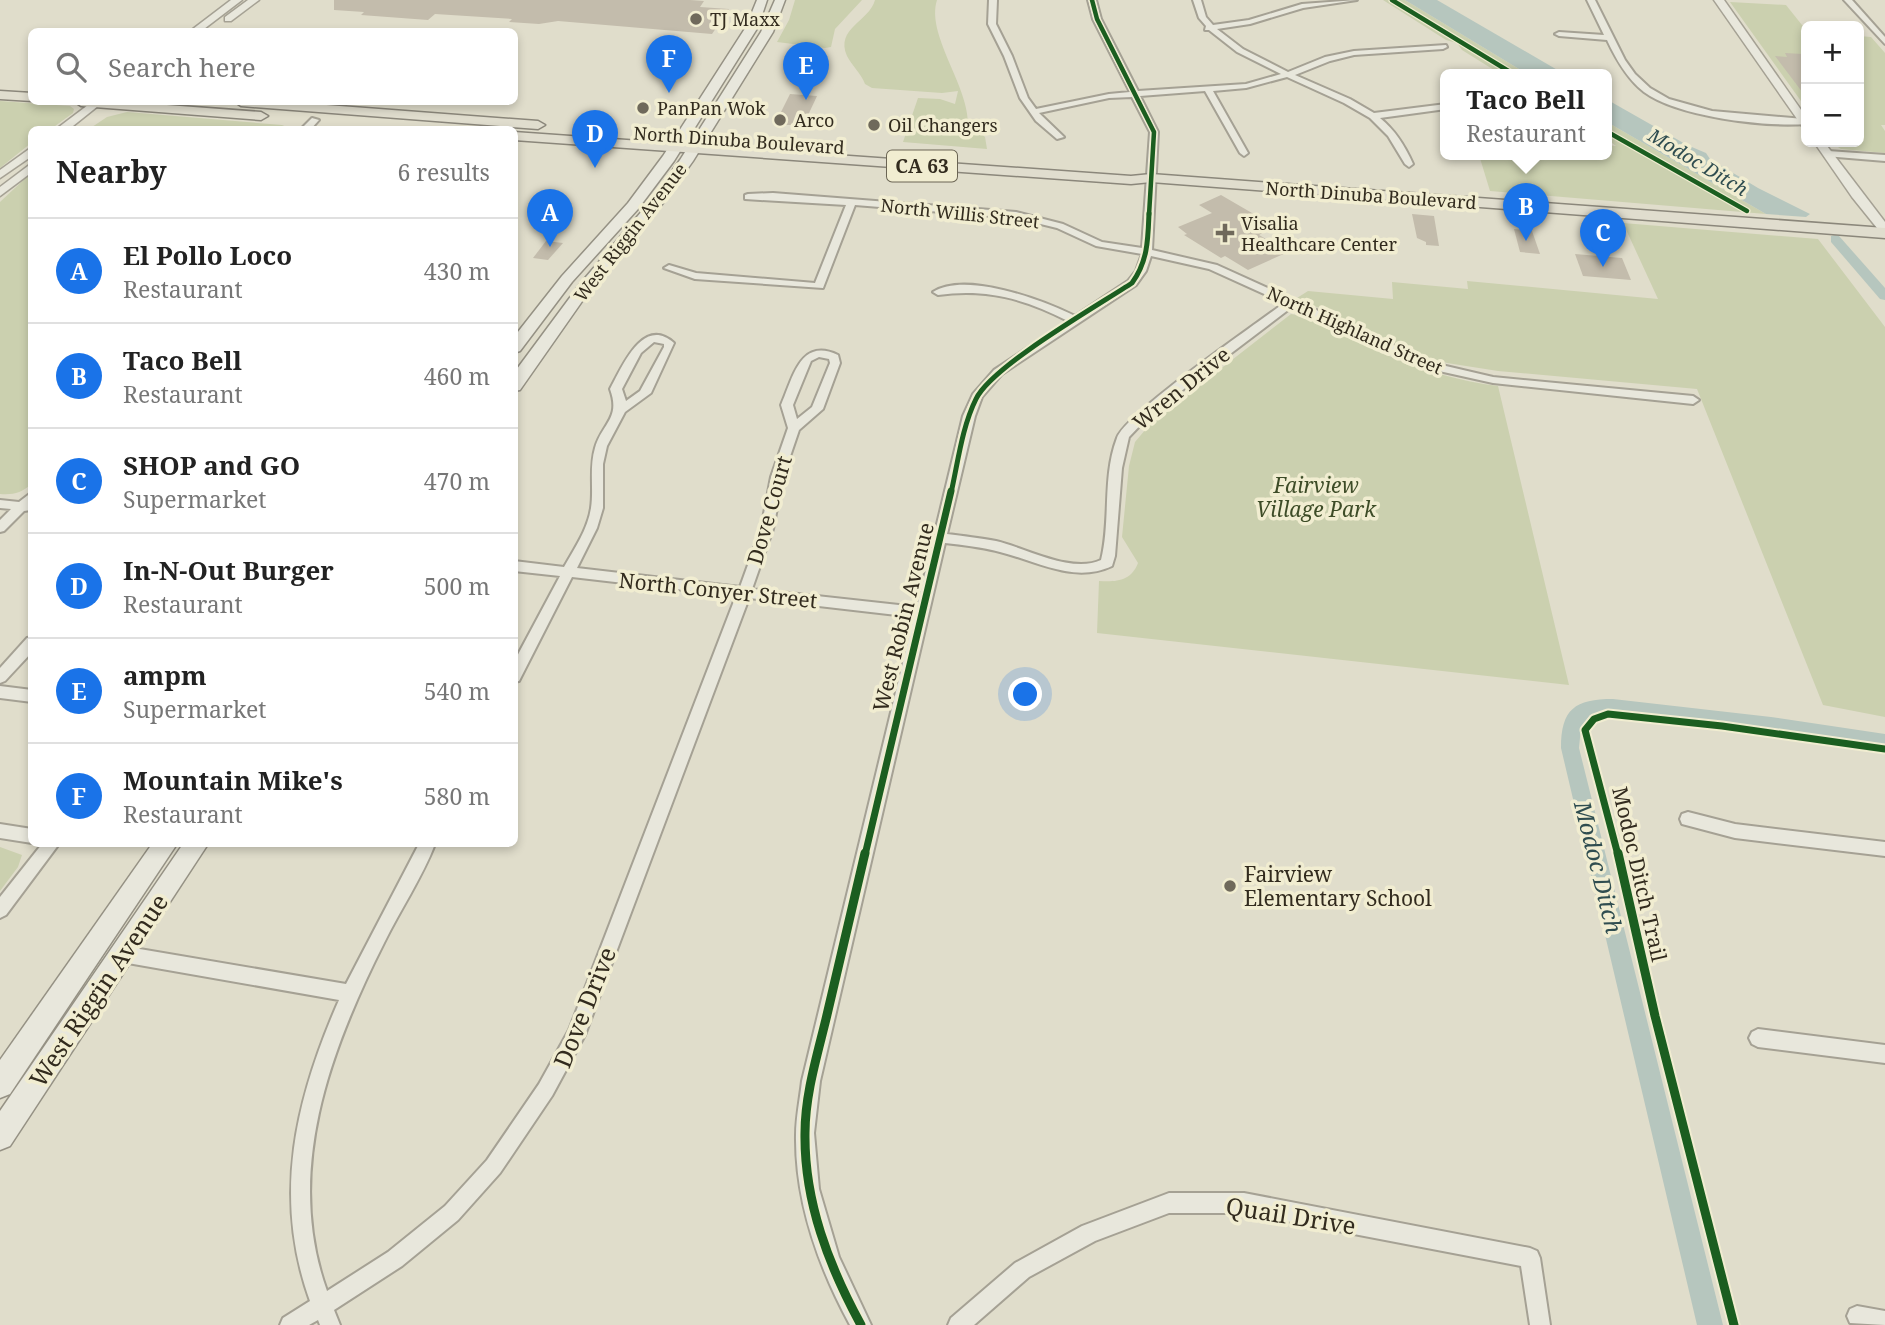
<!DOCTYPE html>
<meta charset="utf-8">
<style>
:root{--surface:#fff;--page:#f6f6f6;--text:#222;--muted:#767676;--line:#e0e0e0;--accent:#1a73e8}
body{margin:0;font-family:"Noto Serif",serif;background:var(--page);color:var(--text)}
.controls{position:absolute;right:21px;top:21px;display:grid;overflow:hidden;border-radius:10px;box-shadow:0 4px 10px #0003}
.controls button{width:63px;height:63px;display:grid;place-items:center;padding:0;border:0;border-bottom:2px solid var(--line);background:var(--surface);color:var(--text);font:35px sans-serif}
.you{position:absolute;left:1026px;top:695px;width:24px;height:24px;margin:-18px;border:5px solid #fff;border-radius:50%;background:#1a73e8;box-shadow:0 0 0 10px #1a73e833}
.badge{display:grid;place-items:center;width:46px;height:46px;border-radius:50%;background:var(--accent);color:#fff;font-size:23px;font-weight:700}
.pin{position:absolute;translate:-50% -58px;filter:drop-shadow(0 2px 4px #0008)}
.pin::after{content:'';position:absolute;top:37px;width:24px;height:21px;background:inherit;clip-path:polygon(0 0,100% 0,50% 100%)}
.popup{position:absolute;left:1440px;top:69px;width:172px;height:91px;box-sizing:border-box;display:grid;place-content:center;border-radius:10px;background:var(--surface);filter:drop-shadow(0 2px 5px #0005);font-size:23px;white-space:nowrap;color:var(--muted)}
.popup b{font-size:26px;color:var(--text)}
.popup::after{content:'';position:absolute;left:50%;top:100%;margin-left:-14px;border:14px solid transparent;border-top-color:var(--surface)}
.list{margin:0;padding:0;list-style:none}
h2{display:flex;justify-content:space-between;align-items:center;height:91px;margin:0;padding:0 28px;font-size:30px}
h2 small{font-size:23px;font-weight:400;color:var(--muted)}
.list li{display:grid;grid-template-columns:46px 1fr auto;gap:21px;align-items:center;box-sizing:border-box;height:105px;padding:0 28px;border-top:2px solid var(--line)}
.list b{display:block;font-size:26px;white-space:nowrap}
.list p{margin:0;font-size:23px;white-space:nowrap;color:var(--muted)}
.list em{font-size:23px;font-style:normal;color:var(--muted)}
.icon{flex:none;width:38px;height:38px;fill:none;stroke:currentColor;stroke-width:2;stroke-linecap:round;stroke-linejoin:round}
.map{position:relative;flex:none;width:1885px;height:1325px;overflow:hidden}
.search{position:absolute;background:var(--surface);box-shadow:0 4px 10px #0003;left:28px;top:28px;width:490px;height:77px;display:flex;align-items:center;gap:18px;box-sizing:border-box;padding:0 24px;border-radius:10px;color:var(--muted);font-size:26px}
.panel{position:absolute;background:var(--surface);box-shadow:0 4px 10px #0003;left:28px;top:126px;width:490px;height:721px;border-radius:10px}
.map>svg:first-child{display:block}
.green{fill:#cbd0af}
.water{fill:#b6c6be}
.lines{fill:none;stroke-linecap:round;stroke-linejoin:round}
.canal{fill:#b6c6be;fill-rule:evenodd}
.building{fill:#c3bcac}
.minor-casing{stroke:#a5a194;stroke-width:4}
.tertiary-casing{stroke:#a5a194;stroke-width:3}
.secondary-casing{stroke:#959184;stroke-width:3}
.primary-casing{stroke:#8b877b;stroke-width:3}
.minor{fill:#e8e7dc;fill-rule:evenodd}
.tertiary{fill:#e8e7dc;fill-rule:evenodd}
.secondary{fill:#e8e7dc;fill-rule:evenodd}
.primary{fill:#e0ddce;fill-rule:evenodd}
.cycleway-far3-casing{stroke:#f1edd1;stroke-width:7}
.cycleway-far2-casing{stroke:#f1edd1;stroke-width:9}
.cycleway-far1-casing{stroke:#f1edd1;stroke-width:11}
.cycleway-casing{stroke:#f1edd1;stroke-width:13}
.cycleway-far3{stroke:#1b5e20;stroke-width:4.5}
.cycleway-far2{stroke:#1b5e20;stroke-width:5}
.cycleway-far1{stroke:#1b5e20;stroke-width:7}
.cycleway{stroke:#1b5e20;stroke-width:9}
.poi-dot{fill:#6f695b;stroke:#f1edd1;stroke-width:2.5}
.labels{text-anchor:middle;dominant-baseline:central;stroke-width:7;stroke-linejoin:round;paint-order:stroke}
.far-poi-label{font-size:18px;fill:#322b1e;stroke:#f1edd1;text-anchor:start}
.far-street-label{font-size:18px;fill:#322b1e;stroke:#f1edd1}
.far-water-label{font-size:19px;font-style:italic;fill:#2f4d50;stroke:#f1edd1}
.shield{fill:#f1edd1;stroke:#6b6554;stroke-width:2}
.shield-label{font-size:19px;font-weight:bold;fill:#322b1e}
.street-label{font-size:21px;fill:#322b1e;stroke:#f1edd1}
.park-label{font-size:21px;font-style:italic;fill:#3d4c27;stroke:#f1edd1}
.poi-label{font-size:21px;fill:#322b1e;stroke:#f1edd1;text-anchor:start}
.water-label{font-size:23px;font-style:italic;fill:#2f4d50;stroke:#f1edd1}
.near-street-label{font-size:24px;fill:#322b1e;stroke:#f1edd1}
</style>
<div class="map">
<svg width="1885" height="1325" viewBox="0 0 1885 1325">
<rect width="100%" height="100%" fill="#e0ddcb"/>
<g class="green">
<polygon points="795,0 862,0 835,29 831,47 825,48 777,42 789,20"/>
<path d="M875 0H937C926 34 967 83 968 122L985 137 987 149 903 142 918 98 940 99 955 104 958 91 942 93 872 88 865 84C861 73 852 66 847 56 835 28 869 22 875 0Z"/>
<polygon points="1383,0 1405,0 1529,75 1502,75 1462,50 1457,43 1446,40"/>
<polygon points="1730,2 1786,5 1806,30 1806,108"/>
<polygon points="1859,36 1871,37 1885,53 1885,125 1881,125 1885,131 1885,153 1841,149 1830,142 1859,142"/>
<polygon points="0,101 70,106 74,109 73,113 51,129 32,130 31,143 0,168"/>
<polygon points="127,112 282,125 291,129 89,129 107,117"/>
<polygon points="1607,122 1766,214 1490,191 1479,155 1606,155 1607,145 1616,146 1607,139"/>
<path d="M31 173V484C22 493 13 495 0 494V202Z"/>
<polygon points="1623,223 1818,239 1885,327 1885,717 1823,705 1697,389 1498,371 1447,363 1421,355 1297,298 1308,291 1393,299 1392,282 1468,289 1467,281 1658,299"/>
<path d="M1291 314 1302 316C1371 348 1421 376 1498 386L1569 685 1097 633 1099 581C1117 582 1131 581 1138 563L1122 537 1129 466 1135 442 1151 423Z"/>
<polygon points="0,847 22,855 18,867 0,891"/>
</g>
<g class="water">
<polygon points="1405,0 1437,0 1566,75 1529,75"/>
<polygon points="1606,99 1687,145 1706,153 1710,159 1758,188 1810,214 1806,217 1766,214 1607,122"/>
</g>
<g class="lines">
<g class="canal">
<polygon points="1835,235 1839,236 1885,288 1885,300 1880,299 1831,242 1831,236"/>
<path d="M1613 699 1771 717 1885 734V750L1771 731 1613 713 1590 715 1581 727 1579 748 1723 1325H1697L1561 748C1561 709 1575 699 1613 699Z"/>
</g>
</g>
<g class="building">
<polygon points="334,0 690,0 704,1 700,7 729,9 712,34 558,21 539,24 509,22 512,19 435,14 428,20 361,15 364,12 334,10"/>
<polygon points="1785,53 1802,54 1806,58 1806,97 1775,56 1787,57"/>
<polygon points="790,94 817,96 803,126 775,124"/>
<polygon points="1221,195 1264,220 1253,225 1264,232 1259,235 1288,252 1248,270 1225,256 1221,258 1184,235 1187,234 1178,227 1212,213 1199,205"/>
<polygon points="1412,214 1434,216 1439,246 1426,245 1426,242 1417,238"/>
<polygon points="1514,229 1532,231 1540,254 1520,252"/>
<polygon points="546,241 563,243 548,260 533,258"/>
<polygon points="1575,254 1622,258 1631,280 1583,276"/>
</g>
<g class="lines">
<defs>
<g id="minor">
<path d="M989 0H997L996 24 1012 56 1028 98 1036 109 1109 94 1130 92 1093 19 1088 0H1096L1101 19 1138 91 1246 84 1281 74 1237 52 1209 30H1205L1206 26 1199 18 1193 0H1201L1206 17 1213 25 1249 20 1302 4 1357 0 1303 8 1250 24 1217 29 1243 49 1288 72 1325 57 1354 51 1446 45 1447 47 1443 49 1354 55 1330 61 1295 75 1350 99 1374 113 1446 104V109L1380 118C1395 130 1405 146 1413 164L1409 167 1405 164 1388 136 1370 118 1344 103 1287 77 1246 88 1213 91 1248 153 1244 156 1240 153 1205 91 1140 96 1158 132 1152 250 1217 265 1433 363 1493 377 1693 396 1699 400 1693 404 1493 383 1430 369 1292 307 1151 414 1129 437 1122 468 1115 556 1112 566C1074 584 1037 561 1000 552 982 547 963 545 945 543L820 1081 814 1133 819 1189 839 1257 871 1325H850C818 1266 795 1202 796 1135 796 1117 800 1099 802 1081L914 617 749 598 585 1035 552 1096 500 1173 458 1220 402 1266 334 1310 340 1325H320L318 1320 309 1325H280L283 1318 310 1301C272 1196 296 1098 339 1000L122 962 116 960 114 954 116 948 122 946 346 984 419 844H435C422 878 400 910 384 943 330 1050 284 1172 327 1291L388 1252 445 1206 487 1160 539 1084 569 1030 736 596 572 577 519 681 514 682V662L560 576 514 571V561L564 567C574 549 588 529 591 508 594 488 589 468 595 448 602 423 621 419 610 389 622 367 643 315 674 343L651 393 625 412 607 446 603 464V508L597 528 577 568 740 587 761 529 771 477 788 428 781 405C793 378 800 337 838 355L840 363 823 409 799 430 783 477 773 529 752 589 917 607 963 416 973 394 994 370 1068 321C1025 299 986 288 938 295L933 292C965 271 1043 300 1075 316L1128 281 1136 271 1142 254 1096 246 1057 228 1016 218 855 205 823 288 695 279 664 268 669 265 696 273 815 283 846 205 745 199V195L748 194 773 193 1016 212 1063 224 1102 242 1142 248 1150 132 1132 97 1109 98 1039 113 1064 137 1057 139 1036 121 1020 98 1004 56 988 24ZM1151 256 1209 269 1284 303C1255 325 1126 413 1117 438 1102 477 1111 521 1101 560 1072 574 1026 548 996 541 980 538 963 536 947 534L975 416 982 397 1002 374 1136 285 1146 271ZM654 342 664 344V347L640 391 626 401 622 389 641 353ZM819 357 829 359 830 363 812 407 797 419 793 405 811 361Z"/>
<path d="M1587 0H1595L1625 60 1635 74 1650 88 1669 99 1712 111 1804 119 1806 120V124C1764 127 1678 117 1644 92 1627 79 1616 59 1607 40L1559 36 1555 34 1559 32 1604 35Z"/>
<polygon points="1844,0 1852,0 1885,37 1885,44"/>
<polygon points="312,118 319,120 310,130 300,130"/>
<polygon points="1828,151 1885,155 1885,161 1825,156 1825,152"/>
<polygon points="32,492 31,510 24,511 4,531 0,532 0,520 11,509 0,508 0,500 19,502"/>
<polygon points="32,637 32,652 5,681 0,683 0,668 27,638"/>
<polygon points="0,686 32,690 32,702 0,698"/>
<polygon points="1688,812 1735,824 1885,842 1885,856 1735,838 1682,824 1680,819 1682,814"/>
<polygon points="0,824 32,829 32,843 0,838"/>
<polygon points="42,844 59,844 6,915 0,918 0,897"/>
<polygon points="1758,1029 1885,1045 1885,1063 1758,1047 1752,1044 1749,1038 1752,1032"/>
<polygon points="1169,1193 1244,1193 1530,1248 1537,1251 1540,1258 1550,1325 1530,1325 1521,1266 1244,1213 1169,1213 1095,1241 1029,1277 974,1325 948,1325 951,1318 1015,1263 1082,1226"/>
<polygon points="1857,1306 1885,1311 1885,1325 1850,1323 1847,1316 1850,1309"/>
</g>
<g id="tertiary">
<polygon points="231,0 242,0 200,32 189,32"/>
<polygon points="248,0 259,0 231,21 225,21 225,17"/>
<polygon points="1714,0 1724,0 1806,117 1806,127 1802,126"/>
<polygon points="92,102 103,102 68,130 55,130"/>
<polygon points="1814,142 1824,142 1885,222 1885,234 1881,233 1852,197"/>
<polygon points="32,147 32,156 0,178 0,170"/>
<polygon points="32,163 32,172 0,196 0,187"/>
</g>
<g id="secondary">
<polygon points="757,0 767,0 758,27 674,161 638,209 572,282 520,351 514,353 514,337 562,276 628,203 663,156 746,27"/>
<polygon points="775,0 785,0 773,32 693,161 658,210 590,290 520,390 514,391 514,373 580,284 648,204 680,160 761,32"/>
<polygon points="152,844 177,844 10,1094 0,1098 0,1060"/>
<polygon points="183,844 208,844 10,1146 0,1150 0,1111"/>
</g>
<g id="primary">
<polygon points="0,91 32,93 32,101 0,99"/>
<polygon points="75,102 127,102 261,112 268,116 261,120 81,106"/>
<polygon points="235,102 287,102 538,121 545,125 538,129 241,106"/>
<polygon points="514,132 1131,176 1151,174 1885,228 1885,238 1151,182 1131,184 514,140"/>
</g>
</defs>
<use href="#minor" class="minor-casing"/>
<use href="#tertiary" class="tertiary-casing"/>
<use href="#secondary" class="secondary-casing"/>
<use href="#primary" class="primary-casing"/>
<use href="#minor" class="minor"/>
<use href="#tertiary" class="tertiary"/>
<use href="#secondary" class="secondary"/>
<use href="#primary" class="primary"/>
<defs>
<g id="cycleway-far3">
<polyline points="1092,0 1097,19 1154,132 1149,215"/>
<polyline points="1392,0 1515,75"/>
<polyline points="1606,131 1747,211"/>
</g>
<path id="cycleway-far2" d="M951 493C958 462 962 427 976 399 992 366 1097 306 1132 283 1148 261 1148 239 1149 213"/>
<g id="cycleway-far1">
<polyline points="865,855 951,491"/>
<polyline points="1618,855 1585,730 1594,719 1608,714 1722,726 1885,749"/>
</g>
<g id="cycleway">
<polyline points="1618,853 1655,1016 1734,1325"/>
<path d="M861 1325C829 1266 804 1202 805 1133 805 1095 817 1056 826 1019 839 964 852 908 865 853"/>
</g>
</defs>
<use href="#cycleway-far3" class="cycleway-far3-casing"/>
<use href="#cycleway-far2" class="cycleway-far2-casing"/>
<use href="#cycleway-far1" class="cycleway-far1-casing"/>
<use href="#cycleway" class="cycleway-casing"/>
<use href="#cycleway-far3" class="cycleway-far3"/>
<use href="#cycleway-far2" class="cycleway-far2"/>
<use href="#cycleway-far1" class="cycleway-far1"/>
<use href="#cycleway" class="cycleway"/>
</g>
<g class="poi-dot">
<circle cx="696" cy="19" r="7"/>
<circle cx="643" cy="108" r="7"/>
<circle cx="780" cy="120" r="7"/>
<circle cx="874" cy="125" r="7"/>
<path d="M1221.5 222.5h7v7h7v7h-7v7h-7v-7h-7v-7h7z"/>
<circle cx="1230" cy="886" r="7"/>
</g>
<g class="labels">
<g class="far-poi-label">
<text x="710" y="19">TJ Maxx</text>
<text x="657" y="108">PanPan Wok</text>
<text x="794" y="120">Arco</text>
<text x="888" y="125">Oil Changers</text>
<text x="1241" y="223">Visalia<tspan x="1241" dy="21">Healthcare Center</tspan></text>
</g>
<g class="far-street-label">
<text transform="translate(739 140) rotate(4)">North Dinuba Boulevard</text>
<text transform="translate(1371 195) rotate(4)">North Dinuba Boulevard</text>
<text transform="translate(960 213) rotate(6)">North Willis Street</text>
<text transform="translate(630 232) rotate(-52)">West Riggin Avenue</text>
<text transform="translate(1355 330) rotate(24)">North Highland Street</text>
</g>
<g class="far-water-label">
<text transform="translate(1698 162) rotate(31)">Modoc Ditch</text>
</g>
<rect class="shield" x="887" y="150.5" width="70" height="31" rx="5"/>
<g class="shield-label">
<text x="922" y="166">CA 63</text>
</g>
<g class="street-label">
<text transform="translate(1181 388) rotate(-39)">Wren Drive</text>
<text transform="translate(769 510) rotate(-74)">Dove Court</text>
<text transform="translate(718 590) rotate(6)">North Conyer Street</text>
<text transform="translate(903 617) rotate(-76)">West Robin Avenue</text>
<text transform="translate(1640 874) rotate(77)">Modoc Ditch Trail</text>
</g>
<g class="park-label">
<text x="1316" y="485">Fairview<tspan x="1316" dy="24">Village Park</tspan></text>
</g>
<g class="poi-label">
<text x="1244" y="874">Fairview<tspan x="1244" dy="24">Elementary School</tspan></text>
</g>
<g class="water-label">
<text transform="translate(1599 867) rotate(76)">Modoc Ditch</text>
</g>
<g class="near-street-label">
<text transform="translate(98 990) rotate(-56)">West Riggin Avenue</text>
<text transform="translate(584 1007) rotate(-68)">Dove Drive</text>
<text transform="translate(1291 1215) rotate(9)">Quail Drive</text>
</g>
</g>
</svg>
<div class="controls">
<button>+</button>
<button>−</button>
</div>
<div class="you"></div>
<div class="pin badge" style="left:550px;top:247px">A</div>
<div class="pin badge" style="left:1526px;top:241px">B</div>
<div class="popup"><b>Taco Bell</b>Restaurant</div>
<div class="pin badge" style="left:1603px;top:267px">C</div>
<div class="pin badge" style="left:595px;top:168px">D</div>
<div class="pin badge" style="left:806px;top:100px">E</div>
<div class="pin badge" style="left:669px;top:93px">F</div>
<div class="search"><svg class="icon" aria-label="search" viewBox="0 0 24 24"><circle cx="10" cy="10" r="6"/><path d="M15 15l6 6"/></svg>Search here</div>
<section class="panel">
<h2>Nearby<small>6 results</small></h2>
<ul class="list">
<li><span class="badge">A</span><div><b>El Pollo Loco</b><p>Restaurant</p></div><em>430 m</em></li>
<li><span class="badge">B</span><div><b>Taco Bell</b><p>Restaurant</p></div><em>460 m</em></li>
<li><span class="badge">C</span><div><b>SHOP and GO</b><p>Supermarket</p></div><em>470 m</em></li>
<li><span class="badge">D</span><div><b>In-N-Out Burger</b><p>Restaurant</p></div><em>500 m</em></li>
<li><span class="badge">E</span><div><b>ampm</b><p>Supermarket</p></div><em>540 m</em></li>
<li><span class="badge">F</span><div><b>Mountain Mike's</b><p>Restaurant</p></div><em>580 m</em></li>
</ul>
</section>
</div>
